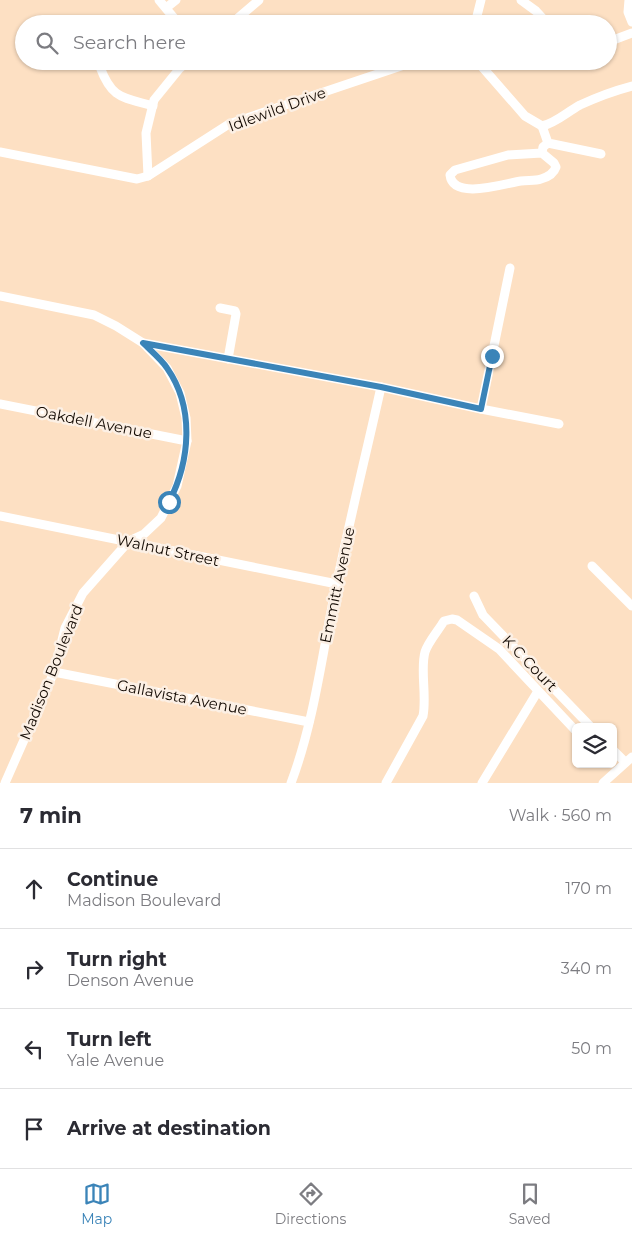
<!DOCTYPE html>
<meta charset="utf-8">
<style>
:root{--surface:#fff;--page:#f2f2f3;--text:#2b2b33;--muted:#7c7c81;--line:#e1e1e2;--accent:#3b84b8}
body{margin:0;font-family:Montserrat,sans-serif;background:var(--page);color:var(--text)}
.controls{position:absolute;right:15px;bottom:15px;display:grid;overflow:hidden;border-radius:8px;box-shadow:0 1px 4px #0004}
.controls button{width:45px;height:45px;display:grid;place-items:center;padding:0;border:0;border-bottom:1px solid var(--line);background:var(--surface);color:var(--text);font:25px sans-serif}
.stop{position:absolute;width:15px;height:15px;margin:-11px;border:4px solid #3b84b8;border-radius:50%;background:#fff}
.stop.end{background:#3b84b8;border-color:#fff;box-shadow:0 1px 5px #0008}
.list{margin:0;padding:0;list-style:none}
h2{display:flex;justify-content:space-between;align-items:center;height:65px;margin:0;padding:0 20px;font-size:21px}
h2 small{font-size:16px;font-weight:400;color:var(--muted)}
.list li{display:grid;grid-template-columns:32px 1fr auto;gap:15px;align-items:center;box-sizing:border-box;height:80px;padding:0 20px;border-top:1px solid var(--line)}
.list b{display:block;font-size:19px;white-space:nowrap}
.list p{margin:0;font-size:16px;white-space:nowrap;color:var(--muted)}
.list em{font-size:16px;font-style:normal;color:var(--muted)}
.icon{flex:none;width:28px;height:28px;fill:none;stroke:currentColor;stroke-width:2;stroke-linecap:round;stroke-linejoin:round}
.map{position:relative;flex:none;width:632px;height:783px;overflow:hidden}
.search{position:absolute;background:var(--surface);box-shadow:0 1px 4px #0004;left:15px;right:15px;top:15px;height:55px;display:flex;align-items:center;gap:12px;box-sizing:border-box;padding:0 18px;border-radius:28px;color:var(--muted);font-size:19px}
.sheet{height:385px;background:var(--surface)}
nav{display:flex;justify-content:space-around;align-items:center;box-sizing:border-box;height:70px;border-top:1px solid var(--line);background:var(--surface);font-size:14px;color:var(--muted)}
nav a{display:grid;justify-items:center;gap:2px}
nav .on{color:var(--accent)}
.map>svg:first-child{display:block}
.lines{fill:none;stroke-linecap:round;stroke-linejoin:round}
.minor{stroke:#fff;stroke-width:9}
.route{stroke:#3b84b8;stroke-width:6}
.labels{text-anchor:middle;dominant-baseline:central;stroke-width:5;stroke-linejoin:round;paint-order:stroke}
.street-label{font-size:15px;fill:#120902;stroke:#fcf0e5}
</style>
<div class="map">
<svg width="632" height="783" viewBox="0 0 632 783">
<rect width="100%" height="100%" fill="#fde0c3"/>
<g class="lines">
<g class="minor">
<polyline points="159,0 179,24"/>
<polyline points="521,0 536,11 548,24"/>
<polyline points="629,0 628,12 632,22"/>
<polyline points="166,8 176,0"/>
<polyline points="231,24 259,0"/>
<polyline points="475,24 481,0"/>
<polyline points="608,42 632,33"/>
<path d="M477 61 525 116 542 126C556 123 567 112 580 105 597 97 613 91 632 86"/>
<path d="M100 67C112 99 122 97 153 106"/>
<polyline points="542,126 548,143 601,154"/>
<polyline points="0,152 137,179 148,176 229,124 416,61"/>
<path d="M542 153 508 155 455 170 450 175C453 201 506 183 521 181 528 180 535 181 541 179 548 177 554 173 556 167L554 163 542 153 543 147 548 143"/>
<polyline points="148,176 146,133 154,100 180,68 188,61"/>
<polyline points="0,296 94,315 116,326 143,343 167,368 180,393 186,418 187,441 177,486 161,518 144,534 129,541 83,593 65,628 54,672 5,783"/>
<polyline points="220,308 235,311 236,314 228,359"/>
<polyline points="143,343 381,387 481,409 559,424"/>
<polyline points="0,404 187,441"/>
<polyline points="481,409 510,268"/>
<polyline points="0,516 337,584"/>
<polyline points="592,566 632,606"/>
<polyline points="474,596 483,615 591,727"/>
<polyline points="54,672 309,722"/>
<polyline points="613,750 625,762"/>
<path d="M291 783C313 725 321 662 333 602 347 530 365 459 381 387"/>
<path d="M386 783 423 716C427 696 420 669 425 652 428 642 438 631 444 621L452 619 457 620 499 649 576 731"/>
<polyline points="482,783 538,691"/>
<polyline points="603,783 632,757"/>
</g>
</g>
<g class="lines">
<path class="route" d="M169 502C190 461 195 408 167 368 161 359 151 351 143 343L381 387 481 409 492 356"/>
</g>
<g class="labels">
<g class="street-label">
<text transform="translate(277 109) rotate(-20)">Idlewild Drive</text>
<text transform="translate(94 422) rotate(11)">Oakdell Avenue</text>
<text transform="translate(168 550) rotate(12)">Walnut Street</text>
<text transform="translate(337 585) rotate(-78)">Emmitt Avenue</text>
<text transform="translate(530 663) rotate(46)">K C Court</text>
<text transform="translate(51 672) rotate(-68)">Madison Boulevard</text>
<text transform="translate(182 697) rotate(11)">Gallavista Avenue</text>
</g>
</g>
</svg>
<div class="controls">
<button><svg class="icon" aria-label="layers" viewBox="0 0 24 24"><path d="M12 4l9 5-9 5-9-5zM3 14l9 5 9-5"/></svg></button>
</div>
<div class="stop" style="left:169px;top:502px"></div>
<div class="stop end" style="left:492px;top:356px"></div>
<div class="search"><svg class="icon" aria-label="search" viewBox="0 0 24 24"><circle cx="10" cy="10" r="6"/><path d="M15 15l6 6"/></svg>Search here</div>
</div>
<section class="sheet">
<h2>7 min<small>Walk · 560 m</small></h2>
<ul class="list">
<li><svg class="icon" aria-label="ahead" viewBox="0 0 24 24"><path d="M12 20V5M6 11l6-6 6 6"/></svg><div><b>Continue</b><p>Madison Boulevard</p></div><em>170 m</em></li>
<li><svg class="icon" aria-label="right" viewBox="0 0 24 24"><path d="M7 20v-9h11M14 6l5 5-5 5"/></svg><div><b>Turn right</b><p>Denson Avenue</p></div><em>340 m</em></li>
<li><svg class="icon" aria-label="left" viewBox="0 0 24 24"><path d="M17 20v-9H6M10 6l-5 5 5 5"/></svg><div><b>Turn left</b><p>Yale Avenue</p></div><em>50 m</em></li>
<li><svg class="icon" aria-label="arrive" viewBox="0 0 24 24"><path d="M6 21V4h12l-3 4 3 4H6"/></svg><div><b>Arrive at destination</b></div></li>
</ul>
</section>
<nav>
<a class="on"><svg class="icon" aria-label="map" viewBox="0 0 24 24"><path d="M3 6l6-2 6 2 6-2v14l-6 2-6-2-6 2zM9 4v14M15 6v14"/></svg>Map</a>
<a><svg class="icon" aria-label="directions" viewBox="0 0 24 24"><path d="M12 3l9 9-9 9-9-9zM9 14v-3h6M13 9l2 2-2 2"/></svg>Directions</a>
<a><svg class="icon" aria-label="saved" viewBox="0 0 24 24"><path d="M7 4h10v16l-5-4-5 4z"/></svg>Saved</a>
</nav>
